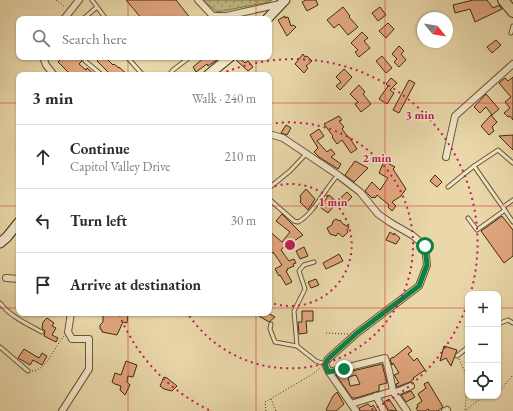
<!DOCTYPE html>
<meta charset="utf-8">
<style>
:root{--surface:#fff;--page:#f2f2f3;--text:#2b2b33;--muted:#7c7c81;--line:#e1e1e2}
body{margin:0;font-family:"EB Garamond",serif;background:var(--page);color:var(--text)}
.controls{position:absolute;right:12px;bottom:12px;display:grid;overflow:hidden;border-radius:8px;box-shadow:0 1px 3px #0004}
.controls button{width:36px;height:36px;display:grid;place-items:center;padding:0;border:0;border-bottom:1px solid var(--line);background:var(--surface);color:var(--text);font:20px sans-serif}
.compass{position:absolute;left:417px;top:12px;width:36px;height:36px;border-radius:50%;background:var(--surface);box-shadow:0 1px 3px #0004;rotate:120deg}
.stop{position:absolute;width:12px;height:12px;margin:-9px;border:3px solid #0b8043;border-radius:50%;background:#fff}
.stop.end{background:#0b8043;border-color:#fff;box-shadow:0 1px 4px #0008}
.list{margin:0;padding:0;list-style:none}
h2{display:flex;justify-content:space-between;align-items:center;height:52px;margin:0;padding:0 16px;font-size:17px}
h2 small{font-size:13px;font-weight:400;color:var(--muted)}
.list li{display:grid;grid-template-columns:26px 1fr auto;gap:12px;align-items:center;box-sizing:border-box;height:64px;padding:0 16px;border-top:1px solid var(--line)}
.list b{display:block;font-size:15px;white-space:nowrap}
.list p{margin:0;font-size:13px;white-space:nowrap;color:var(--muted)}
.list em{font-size:13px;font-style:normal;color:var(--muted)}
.icon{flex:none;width:22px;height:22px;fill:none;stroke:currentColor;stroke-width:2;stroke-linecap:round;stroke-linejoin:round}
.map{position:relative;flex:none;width:513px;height:411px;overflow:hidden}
.search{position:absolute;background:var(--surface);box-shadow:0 1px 3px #0004;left:16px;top:16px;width:256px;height:44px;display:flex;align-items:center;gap:10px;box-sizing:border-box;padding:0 14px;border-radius:8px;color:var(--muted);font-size:15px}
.panel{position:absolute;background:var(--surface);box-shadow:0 1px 3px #0004;left:16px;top:72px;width:256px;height:244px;border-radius:8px}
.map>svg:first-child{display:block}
.park{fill:url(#park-dots);stroke:#7f7348}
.building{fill:#e1a77e;stroke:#3f2a0d;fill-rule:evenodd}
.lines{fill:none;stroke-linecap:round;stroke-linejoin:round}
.lane-casing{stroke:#6a5634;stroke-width:5}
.street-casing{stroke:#6a5634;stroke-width:8}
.secondary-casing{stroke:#3f2a0d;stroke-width:11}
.primary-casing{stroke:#3f2a0d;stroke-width:12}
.path{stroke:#3f2a0d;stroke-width:1;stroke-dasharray:1 2;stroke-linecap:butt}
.lane{stroke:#f1e6c8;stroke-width:3}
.street{stroke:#f1e6c8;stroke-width:6}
.secondary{stroke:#f1e6c8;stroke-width:9}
.primary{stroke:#ead8aa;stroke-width:10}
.route{stroke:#0b8043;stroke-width:5}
.grid{fill:none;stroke:#d62828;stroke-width:1;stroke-opacity:0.55}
.ring{fill:none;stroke:#c2185b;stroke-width:2;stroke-dasharray:2 4}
.centre{fill:#c2185b;stroke:#f1e6c8;stroke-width:2}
.ring-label{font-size:12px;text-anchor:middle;font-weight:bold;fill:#c2185b;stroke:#f1e6c8;stroke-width:3;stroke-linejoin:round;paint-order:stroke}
</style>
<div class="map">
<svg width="513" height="411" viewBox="0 0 513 411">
<defs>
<pattern id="park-dots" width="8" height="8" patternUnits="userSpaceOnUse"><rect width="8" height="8" fill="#bfbc83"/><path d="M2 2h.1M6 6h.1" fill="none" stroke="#9d996a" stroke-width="1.8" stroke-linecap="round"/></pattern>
</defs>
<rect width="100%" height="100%" fill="#ead8aa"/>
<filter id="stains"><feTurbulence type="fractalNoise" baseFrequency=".005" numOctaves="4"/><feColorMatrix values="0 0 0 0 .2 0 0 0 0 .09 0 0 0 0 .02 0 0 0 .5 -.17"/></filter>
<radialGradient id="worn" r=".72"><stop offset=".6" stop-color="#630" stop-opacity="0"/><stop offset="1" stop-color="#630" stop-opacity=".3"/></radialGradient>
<polygon class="park" points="203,0 272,0 269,2 217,12"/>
<g class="building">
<polygon points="126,0 176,0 191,19 142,19"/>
<polygon points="306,0 316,0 318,5 307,11 302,2"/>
<polygon points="473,0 487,0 493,8 499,5 502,9 475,22 470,9 455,13 453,5"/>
<polygon points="343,7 350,16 349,17 358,27 348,35 339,24 334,28 327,20"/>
<polygon points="380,7 386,15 378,21 372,13"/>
<polygon points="285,16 285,18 288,17 291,26 293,25 296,27 287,36 278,20"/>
<polygon points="388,23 394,29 386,38 379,31"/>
<polygon points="362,32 368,38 364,41 370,48 359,57 355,52 358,50 351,43"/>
<polygon points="496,40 501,45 492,53 487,47"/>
<polygon points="399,46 404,51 401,54 406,60 399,67 394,62 397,59 392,54"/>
<polygon points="303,54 305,57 307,56 312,61 306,66 308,68 304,73 295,64"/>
<polygon points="382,56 392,68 386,73 376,61"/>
<polygon points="63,57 78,57 82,61 79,64 86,70 87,68 95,75 71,75 58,62"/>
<polygon points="101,57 105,57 113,65 114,64 119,68 119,67 128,75 111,75 97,61"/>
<polygon points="205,57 221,57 208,66 207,64 196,72 193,67"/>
<polygon points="239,57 245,63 248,61 253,67 248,71 236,60"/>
<polygon points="344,69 352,77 340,90 336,86 341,82 336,77"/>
<polygon points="513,77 513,120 510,116 508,117 504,113 510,108 505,102 511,97 499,83 505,78 508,81"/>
<polygon points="391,78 397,83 390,90 394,93 387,104 379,99 388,86 386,84"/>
<polygon points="409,80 415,83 399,113 393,110"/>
<polygon points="359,85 365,92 363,94 371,104 361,112 355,104 358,102 350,94"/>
<polygon points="486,94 499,109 492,115 486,107 480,113 474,107"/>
<polygon points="491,115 497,122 492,127 494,131 489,135 481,126"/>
<polygon points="339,116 342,120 339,121 344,127 342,129 348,137 349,137 357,149 351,153 342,140 337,144 332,137 333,136 324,124"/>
<polygon points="286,125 291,128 287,135 281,133"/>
<polygon points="319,129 324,136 317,141 327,152 331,149 335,154 331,157 341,164 338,169 319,157 314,152 318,148 310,135"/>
<polygon points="513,135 513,150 499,136"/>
<polygon points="355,161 368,168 354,182 345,175"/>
<polygon points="384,161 395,167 393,169 406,189 401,196 392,202 396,206 392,211 388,207 389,205 377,195 375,198 373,197 372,198 365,191 372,182 380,190 388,178 379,173"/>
<polygon points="435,175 442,182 437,187 430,181"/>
<polygon points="306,189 315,199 308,210 300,202 301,199 300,196"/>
<polygon points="347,192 352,197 346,203 339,199"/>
<polygon points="329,195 337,202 328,213 320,207"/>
<polygon points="282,214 303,235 288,245 286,244 281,250 289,261 294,259 296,263 293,264 294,266 287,269 288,270 286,271 292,282 286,285 280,275 279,276 275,269 282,265 273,252 269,257 269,231 282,242 290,232 276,221"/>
<polygon points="502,216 513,230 513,256 504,263 481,231"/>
<polygon points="336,219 339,221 340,220 343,224 349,227 347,230 348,232 343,237 338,233 336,236 330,234 327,228 332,225 333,221"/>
<polygon points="390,232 394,235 394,233 400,238 396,244 386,240"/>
<polygon points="304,247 308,256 300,259 296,251"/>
<polygon points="339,254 343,261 326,269 323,263"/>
<polygon points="316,279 319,285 311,288 308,282"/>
<polygon points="302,311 313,311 313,321 306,321 307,333 299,334 298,322 302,322"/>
<polygon points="103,313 128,313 127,323 123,322 117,335 102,332 102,330 100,329 100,325 103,322"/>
<polygon points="261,313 268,313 275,317 269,322 259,316"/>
<polygon points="47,318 54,323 52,326 56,328 52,335 58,338 56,342 44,336 45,331 42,328 43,322"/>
<polygon points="408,346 412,351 408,354 414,361 417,358 425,370 413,378 414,379 410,382 397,387 396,384 399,383 394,375 399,373 393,363 392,365 390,359 393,357 393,358"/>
<polygon points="444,346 457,350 451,366 446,358 440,361"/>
<polygon points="24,349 39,358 42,353 47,356 42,365 33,360 30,365 18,358"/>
<polygon points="126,361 137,365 133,377 128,376 127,382 130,385 125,395 120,390 121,386 115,384 112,382 115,373 121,375"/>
<path d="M382 364 387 383 379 385V391L356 398H352L336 375ZM356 375 360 384 350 386 348 377Z"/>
<polygon points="164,377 167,378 177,386 172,391 164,389 160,386"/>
<polygon points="428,382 443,407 438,411 429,411 428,409 425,411 418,411 416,408 418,407 417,405 422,401 418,394 426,388 424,384"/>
<polygon points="411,391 415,397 406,402 401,395"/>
<polygon points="337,392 344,404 336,411 328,411 326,410 333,396"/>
<polygon points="389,399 397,411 388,410 384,402"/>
<polygon points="368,404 371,407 373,405 377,411 360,411 359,408"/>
</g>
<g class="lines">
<defs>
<g id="lane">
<polyline points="92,0 106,19"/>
<polyline points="83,19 97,7"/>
<polyline points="511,33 513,26"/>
<polyline points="86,57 85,61 102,75"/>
<polyline points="127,57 143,75"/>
<polyline points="169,75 173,70 190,57"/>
<polyline points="474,166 513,222"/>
<polyline points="448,187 474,166 498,150 513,163"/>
<polyline points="269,188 290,171 306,154"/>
<path d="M269 199 294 221 298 222C313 215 326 187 338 175"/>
<polyline points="503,207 513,200"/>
<polyline points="468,218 477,230 505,210"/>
<polyline points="314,262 304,265 299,271 305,289 294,311 297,346 316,361 325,364"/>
<path d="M0 303C11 317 27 324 42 332"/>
<polyline points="271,324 270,329 275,342 297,346"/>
<polyline points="498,324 508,320 513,323"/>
<polyline points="0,347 28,371"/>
<polyline points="457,356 468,347"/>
</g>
<g id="street">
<polyline points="198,0 213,16 226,16 280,4"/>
<polyline points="64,19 79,0"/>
<polyline points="43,57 46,65 54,75"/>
<polyline points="269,134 283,138 338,175 360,192 378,214 391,223 412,235 425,246 427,265 419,286 357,333 328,359 325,364 329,372 356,411"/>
<polyline points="446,157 455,116 513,64"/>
<polyline points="6,278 19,279"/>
<polyline points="329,372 385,358 389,371 393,391 407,411"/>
<polyline points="394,393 411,386"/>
<polyline points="376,396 384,411"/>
<polyline points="351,404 393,391"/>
<polyline points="62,411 89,369 89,339 72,339 68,332 71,313"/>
<polyline points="445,411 447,410"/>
</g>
<g id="secondary">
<polyline points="267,19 285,0"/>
<polyline points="208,75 230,57"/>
<polyline points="0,243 7,237 19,222"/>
</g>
<polyline id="primary" points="503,0 513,12"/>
</defs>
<use href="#lane" class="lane-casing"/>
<use href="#street" class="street-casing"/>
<use href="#secondary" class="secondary-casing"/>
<use href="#primary" class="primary-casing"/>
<g class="path">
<polyline points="56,0 65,7"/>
<polyline points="326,333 348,334"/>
<polyline points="459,359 465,372 466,401 465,411"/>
<path d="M32 371C46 371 55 346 64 336"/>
<polyline points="498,393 513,375"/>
<polyline points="491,396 493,399 495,396"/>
<polyline points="271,399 276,411"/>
<polyline points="466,410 484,396"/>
<polyline points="266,411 265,402 313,374 320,368"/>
</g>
<use href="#lane" class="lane"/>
<use href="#street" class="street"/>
<use href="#secondary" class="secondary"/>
<use href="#primary" class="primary"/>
</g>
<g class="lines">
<polyline class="route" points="344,369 328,372 325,364 328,359 357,333 419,286 427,265 425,246"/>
</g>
<path class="grid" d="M128 0V19M256 0V19M385 0V411M128 57V75M256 57V75M0 103H19M269 103H513M0 206H19M269 206H513M0 308H19M269 308H468M498 308H513M128 313V411M256 313V411"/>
<g class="ring">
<path d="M269 188A61 61 0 1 1 269 302"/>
<path d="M270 124A123 123 0 1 1 188 314"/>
<path d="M209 410A184 184 0 0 1 119 314M221 74A184 184 0 0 1 371 410"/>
</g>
<circle cx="290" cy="245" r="6" class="centre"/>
<g class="ring-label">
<text x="420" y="119">3 min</text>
<text x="377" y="162">2 min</text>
<text x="333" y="206">1 min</text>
</g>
<rect width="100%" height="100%" filter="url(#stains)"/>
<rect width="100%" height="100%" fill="url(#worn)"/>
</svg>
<div class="controls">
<button>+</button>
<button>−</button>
<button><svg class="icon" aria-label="locate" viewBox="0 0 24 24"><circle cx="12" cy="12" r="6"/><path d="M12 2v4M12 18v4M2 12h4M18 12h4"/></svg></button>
</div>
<svg class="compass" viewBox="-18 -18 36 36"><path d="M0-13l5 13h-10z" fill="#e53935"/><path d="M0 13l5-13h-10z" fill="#7c7c81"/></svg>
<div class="stop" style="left:425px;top:246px"></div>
<div class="stop end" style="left:344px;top:369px"></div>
<div class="search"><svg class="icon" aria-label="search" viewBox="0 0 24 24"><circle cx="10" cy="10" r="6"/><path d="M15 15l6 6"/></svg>Search here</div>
<section class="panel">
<h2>3 min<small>Walk · 240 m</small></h2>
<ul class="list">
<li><svg class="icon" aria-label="ahead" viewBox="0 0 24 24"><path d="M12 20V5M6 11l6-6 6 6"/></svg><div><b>Continue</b><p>Capitol Valley Drive</p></div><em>210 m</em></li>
<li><svg class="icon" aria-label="left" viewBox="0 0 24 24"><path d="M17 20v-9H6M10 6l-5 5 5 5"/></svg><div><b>Turn left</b></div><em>30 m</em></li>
<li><svg class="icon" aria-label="arrive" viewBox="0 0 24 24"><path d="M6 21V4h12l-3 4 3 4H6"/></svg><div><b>Arrive at destination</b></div></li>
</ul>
</section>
</div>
